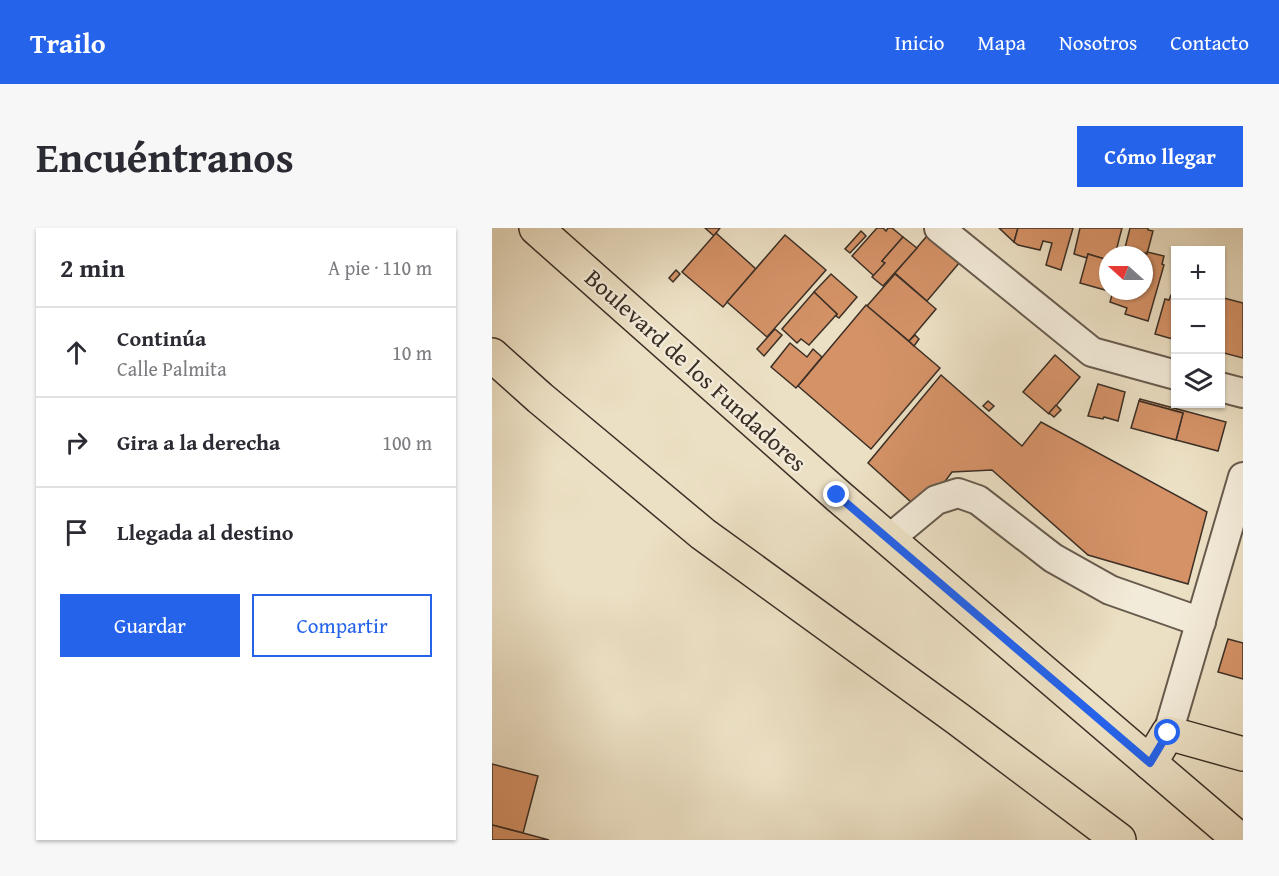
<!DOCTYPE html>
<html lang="es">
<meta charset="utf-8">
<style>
:root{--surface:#fff;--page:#f7f7f7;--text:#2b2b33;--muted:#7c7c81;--line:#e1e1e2;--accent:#2563eb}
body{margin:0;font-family:"Gentium Book Plus",serif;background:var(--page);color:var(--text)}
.controls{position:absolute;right:18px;top:18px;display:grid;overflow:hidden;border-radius:0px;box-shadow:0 2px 4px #0004}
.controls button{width:54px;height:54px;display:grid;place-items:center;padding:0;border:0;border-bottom:2px solid var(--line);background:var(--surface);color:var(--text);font:30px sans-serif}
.compass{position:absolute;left:607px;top:18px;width:54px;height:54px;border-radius:50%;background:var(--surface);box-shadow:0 2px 4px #0004;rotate:291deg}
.stop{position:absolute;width:18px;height:18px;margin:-14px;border:4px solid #2563eb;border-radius:50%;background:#fff}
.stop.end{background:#2563eb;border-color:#fff;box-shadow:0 2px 6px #0008}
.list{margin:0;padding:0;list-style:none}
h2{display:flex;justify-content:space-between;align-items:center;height:78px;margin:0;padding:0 24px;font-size:26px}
h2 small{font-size:20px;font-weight:400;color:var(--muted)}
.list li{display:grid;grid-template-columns:39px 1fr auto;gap:18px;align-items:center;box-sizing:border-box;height:90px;padding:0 24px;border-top:2px solid var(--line)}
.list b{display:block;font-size:22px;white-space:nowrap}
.list p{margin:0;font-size:20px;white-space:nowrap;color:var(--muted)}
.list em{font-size:20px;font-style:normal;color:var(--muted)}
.actions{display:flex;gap:12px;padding:18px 24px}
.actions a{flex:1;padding:14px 0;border:2px solid var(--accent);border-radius:0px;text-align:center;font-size:21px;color:var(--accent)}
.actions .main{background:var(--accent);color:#fff}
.icon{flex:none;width:33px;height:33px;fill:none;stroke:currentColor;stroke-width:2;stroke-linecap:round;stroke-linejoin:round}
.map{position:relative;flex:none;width:751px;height:612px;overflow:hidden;border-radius:0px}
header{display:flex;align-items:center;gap:36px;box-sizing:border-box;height:84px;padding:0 30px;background:var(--accent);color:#fff}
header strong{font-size:28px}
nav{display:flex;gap:33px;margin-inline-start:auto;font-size:21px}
.intro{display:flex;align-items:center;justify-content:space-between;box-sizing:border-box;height:144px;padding:0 36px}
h1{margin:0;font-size:42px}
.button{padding:15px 27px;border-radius:0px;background:var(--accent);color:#fff;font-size:21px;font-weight:700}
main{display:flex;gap:36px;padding:0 36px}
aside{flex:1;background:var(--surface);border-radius:0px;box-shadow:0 2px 4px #0004}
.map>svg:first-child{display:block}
.building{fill:#d59267;stroke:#3b2f26;stroke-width:1.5}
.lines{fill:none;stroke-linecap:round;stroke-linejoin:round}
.minor-casing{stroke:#675b4e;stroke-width:32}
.major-casing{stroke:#3b2f26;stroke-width:36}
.minor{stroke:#f3ebd9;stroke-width:28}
.major{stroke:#ece0c4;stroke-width:33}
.route{stroke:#2563eb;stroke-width:8}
.labels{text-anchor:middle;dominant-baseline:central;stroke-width:4.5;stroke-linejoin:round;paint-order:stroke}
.street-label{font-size:24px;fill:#3b2f26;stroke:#f3ebd9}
</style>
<header>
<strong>Trailo</strong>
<nav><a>Inicio</a><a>Mapa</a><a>Nosotros</a><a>Contacto</a></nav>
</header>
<div class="intro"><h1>Encuéntranos</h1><a class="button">Cómo llegar</a></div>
<main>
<aside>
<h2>2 min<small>A pie · 110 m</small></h2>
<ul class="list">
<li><svg class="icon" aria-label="ahead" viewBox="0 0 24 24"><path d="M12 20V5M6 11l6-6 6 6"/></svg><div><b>Continúa</b><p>Calle Palmita</p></div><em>10 m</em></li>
<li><svg class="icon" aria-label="right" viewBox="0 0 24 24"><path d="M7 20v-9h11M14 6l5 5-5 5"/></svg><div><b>Gira a la derecha</b></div><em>100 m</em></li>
<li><svg class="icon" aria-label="arrive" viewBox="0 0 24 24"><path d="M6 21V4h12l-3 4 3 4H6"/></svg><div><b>Llegada al destino</b></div></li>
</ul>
<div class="actions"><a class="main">Guardar</a><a>Compartir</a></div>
</aside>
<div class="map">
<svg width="751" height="612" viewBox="0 0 751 612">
<rect width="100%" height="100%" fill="#ece0c4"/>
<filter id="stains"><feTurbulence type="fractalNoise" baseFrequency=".00333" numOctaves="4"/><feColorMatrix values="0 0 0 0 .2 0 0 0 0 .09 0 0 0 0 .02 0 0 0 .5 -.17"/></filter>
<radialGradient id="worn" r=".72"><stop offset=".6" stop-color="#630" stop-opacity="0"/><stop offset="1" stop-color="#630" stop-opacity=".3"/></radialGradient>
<g class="building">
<polygon points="213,0 228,0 222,8"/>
<polygon points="385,0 391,0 394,3 396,0 400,0 411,9 390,33 393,35 382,48 360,28"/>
<polygon points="507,0 526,0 522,14"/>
<polygon points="526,0 581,0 569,42 554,37 560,15 551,13 548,22 526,17 522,14"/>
<polygon points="588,0 630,0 623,27 616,27 616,32 596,26 595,30 582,26"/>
<polygon points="638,0 656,0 656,2 661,3 655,26 633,20"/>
<polygon points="441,1 473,28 435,73 403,45"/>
<polygon points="369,3 374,8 358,25 353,21"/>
<polygon points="224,5 264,41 231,79 190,44"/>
<polygon points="293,7 334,42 275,109 235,74"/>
<polygon points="411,9 425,20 391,58 380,49 393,35 390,33"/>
<polygon points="633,20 655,26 655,24 672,28 670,36 672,37 656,93 633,86 635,80 618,74 621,63 652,63 652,27 631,27"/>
<polygon points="596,26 616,32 616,52 613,62 588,55"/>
<polygon points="184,42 188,46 181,54 177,50"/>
<polygon points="339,46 365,69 347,90 344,88 345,86 322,64"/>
<polygon points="403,46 444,81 417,113 375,78"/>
<polygon points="322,64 345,86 317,117 309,111 305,115 290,101"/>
<polygon points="679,67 684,68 684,112 663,106 673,71 677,72"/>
<polygon points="728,69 751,75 751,130 728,124"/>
<polygon points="374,77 448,140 379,221 306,158"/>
<polygon points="283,101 290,107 272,128 265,121"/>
<polygon points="423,107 427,111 422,118 417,113"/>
<polygon points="298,115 315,129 321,121 330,129 304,160 279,139"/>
<polygon points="563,127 588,149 557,186 531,164"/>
<polygon points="449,147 530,218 549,194 715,284 696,356 596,327 500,242 460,244 430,284 376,235"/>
<polygon points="606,156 633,164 626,193 612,189 611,191 596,188"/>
<polygon points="648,171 734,194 726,223 684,212 691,185 647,173"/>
<polygon points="496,173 502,178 497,183 491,178"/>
<polygon points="647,173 691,185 684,212 639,200"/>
<polygon points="564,177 569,182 562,189 557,185"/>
<polygon points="736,411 751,415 751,451 726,444"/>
<polygon points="0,536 46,548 31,605 0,597"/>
<polygon points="0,597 31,605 57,612 0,612"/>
</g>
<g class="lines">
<defs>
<g id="minor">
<polyline points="447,0 600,124 684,147"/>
<polyline points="728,159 751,165"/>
<polyline points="397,311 444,272 466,265 486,272 561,330 618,362 709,394"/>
<polyline points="676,505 751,249"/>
</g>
<g id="major">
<polyline points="44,0 345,267 748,612"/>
<polyline points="0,127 48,170 211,306 466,491 627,612"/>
<polyline points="658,535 676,505 751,526"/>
</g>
</defs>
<use href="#minor" class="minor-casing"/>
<use href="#major" class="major-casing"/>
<use href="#minor" class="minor"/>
<use href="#major" class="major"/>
</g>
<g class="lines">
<polyline class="route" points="345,267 658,535 676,505"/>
</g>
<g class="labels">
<g class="street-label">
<text transform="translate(204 142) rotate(42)">Boulevard de los Fundadores</text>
</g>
</g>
<rect width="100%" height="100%" filter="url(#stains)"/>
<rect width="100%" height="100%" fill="url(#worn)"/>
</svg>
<div class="controls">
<button>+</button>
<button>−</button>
<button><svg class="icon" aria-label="layers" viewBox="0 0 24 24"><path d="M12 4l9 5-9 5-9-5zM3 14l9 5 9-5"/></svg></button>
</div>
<svg class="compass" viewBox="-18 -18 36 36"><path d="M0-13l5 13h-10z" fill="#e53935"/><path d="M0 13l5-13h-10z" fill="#7c7c81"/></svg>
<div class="stop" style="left:676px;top:505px"></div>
<div class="stop end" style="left:345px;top:267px"></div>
</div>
</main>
